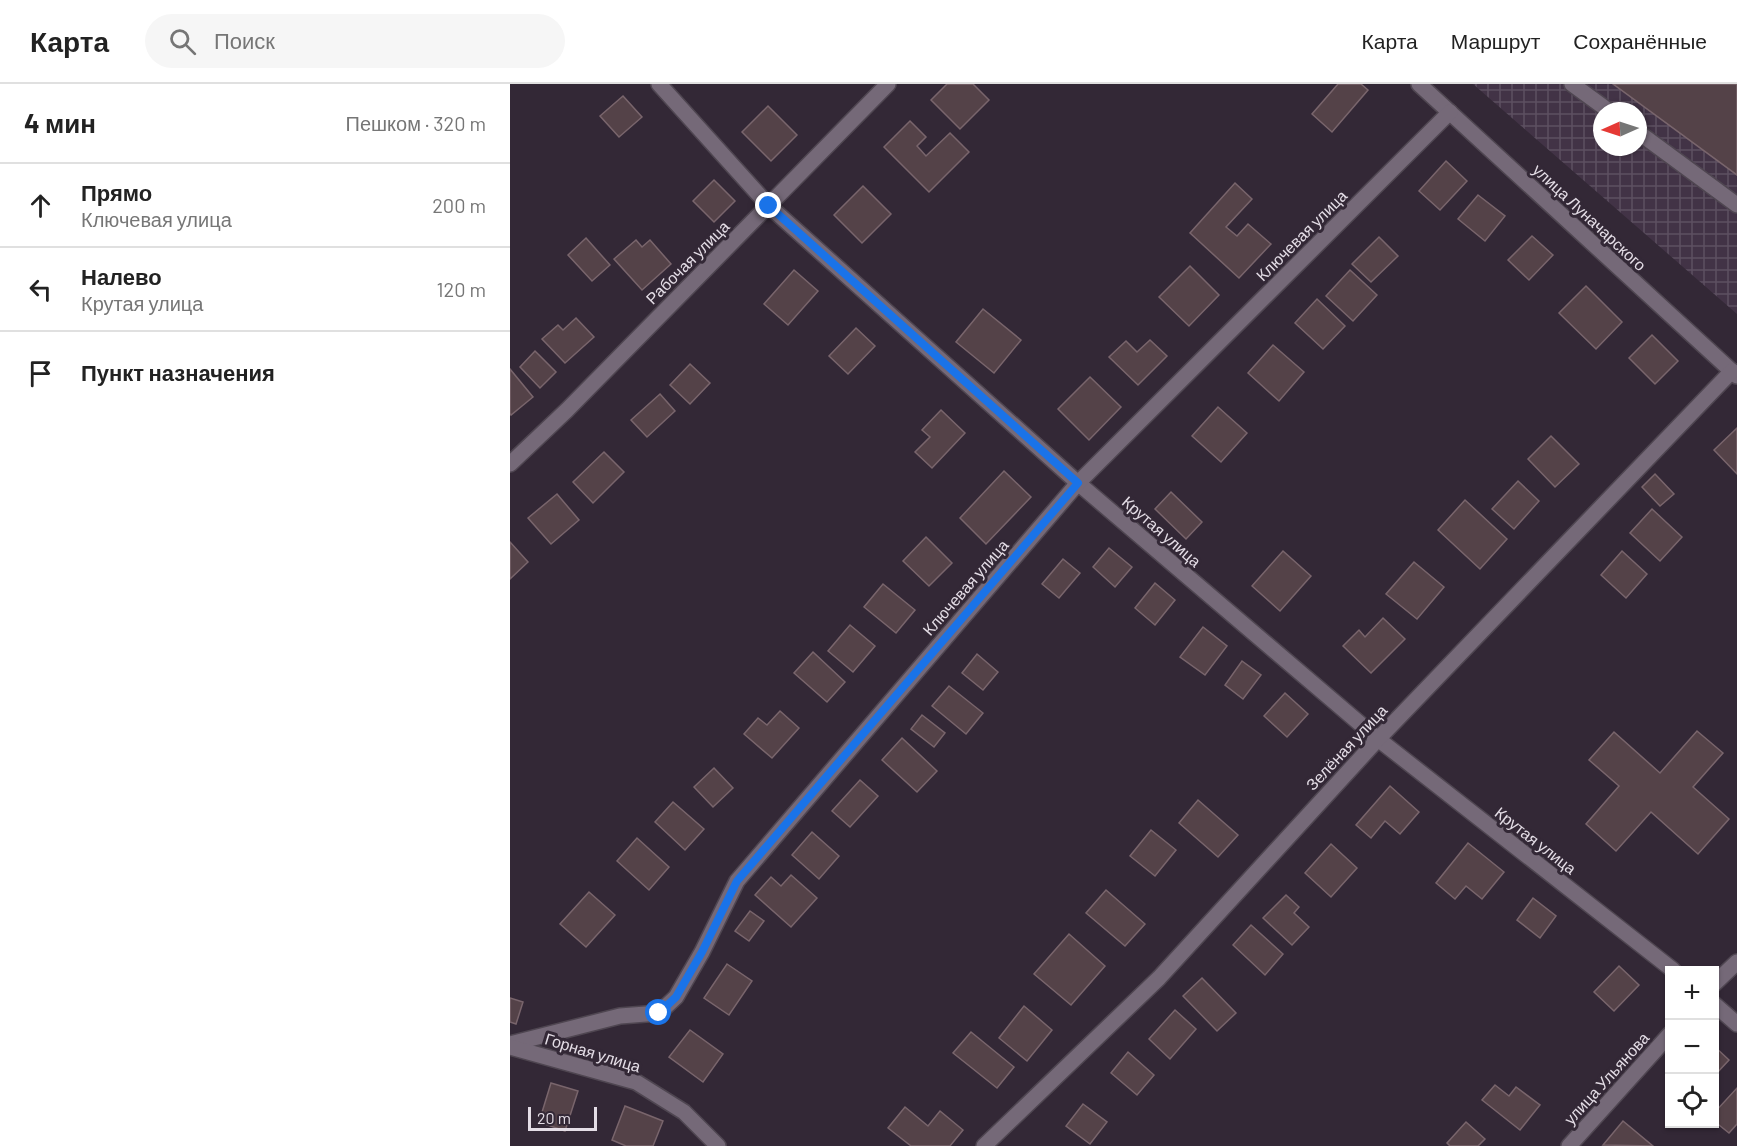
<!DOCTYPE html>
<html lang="ru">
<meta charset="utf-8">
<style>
:root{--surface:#fff;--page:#f6f6f6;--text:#222;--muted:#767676;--line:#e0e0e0}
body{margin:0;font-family:Barlow,sans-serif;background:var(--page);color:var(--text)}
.controls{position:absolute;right:18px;bottom:18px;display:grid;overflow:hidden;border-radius:0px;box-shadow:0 2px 4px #0004}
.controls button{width:54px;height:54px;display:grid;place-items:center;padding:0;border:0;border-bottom:2px solid var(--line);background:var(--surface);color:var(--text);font:30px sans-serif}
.compass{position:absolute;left:1083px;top:18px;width:54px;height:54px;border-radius:50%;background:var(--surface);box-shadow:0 2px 4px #0004;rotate:267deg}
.scale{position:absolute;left:18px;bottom:15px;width:69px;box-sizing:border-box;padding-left:6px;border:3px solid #e4dde6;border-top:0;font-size:16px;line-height:21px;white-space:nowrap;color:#e4dde6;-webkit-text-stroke:4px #332836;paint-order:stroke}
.stop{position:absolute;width:18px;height:18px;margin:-14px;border:4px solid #1a73e8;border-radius:50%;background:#fff}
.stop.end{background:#1a73e8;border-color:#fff;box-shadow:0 2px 6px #0008}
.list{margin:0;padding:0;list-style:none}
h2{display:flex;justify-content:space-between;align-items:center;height:78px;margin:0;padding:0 24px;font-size:26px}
h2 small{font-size:20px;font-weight:400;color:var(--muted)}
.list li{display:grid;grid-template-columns:39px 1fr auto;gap:18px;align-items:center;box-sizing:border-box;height:84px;padding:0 24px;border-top:2px solid var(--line)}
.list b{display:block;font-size:22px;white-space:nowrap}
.list p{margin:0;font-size:20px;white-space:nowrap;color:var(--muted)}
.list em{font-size:20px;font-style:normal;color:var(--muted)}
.icon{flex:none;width:33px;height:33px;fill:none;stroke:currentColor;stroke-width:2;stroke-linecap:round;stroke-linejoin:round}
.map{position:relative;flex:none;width:1227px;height:1062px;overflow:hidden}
header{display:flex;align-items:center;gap:36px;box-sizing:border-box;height:84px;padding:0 30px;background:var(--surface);border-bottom:2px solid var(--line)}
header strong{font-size:28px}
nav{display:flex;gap:33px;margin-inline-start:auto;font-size:21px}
.search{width:420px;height:54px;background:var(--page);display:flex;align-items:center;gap:15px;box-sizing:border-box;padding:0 21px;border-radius:33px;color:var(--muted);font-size:22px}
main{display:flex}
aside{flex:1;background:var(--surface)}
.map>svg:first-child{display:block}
.industrial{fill:url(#industrial-grid);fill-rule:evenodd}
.building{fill:#544248;stroke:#79656c;stroke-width:1.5}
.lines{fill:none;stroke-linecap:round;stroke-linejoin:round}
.minor-casing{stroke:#4f4651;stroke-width:18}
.minor{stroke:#756978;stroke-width:15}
.route{stroke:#1a73e8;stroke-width:8}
.labels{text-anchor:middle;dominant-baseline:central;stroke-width:6;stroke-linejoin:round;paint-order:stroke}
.street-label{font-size:16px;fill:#e4dde6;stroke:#332836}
</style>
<header>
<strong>Карта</strong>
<div class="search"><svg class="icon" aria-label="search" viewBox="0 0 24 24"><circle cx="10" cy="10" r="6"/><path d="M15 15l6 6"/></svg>Поиск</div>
<nav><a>Карта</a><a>Маршрут</a><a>Сохранённые</a></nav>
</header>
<main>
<aside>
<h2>4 мин<small>Пешком · 320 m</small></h2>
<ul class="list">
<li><svg class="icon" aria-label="ahead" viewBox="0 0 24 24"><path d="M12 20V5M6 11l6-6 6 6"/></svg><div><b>Прямо</b><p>Ключевая улица</p></div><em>200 m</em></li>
<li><svg class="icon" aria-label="left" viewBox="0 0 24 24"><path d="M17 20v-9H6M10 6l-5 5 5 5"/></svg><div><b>Налево</b><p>Крутая улица</p></div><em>120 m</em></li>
<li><svg class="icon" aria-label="arrive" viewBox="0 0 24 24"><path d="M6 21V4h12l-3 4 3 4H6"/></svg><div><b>Пункт назначения</b></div></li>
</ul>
</aside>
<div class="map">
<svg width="1227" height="1062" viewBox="0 0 1227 1062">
<defs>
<pattern id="industrial-grid" width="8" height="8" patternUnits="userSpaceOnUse" patternTransform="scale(1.5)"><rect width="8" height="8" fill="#423346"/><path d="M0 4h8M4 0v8" fill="none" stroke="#5d5061"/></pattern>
</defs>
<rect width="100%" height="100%" fill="#332836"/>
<path class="industrial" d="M963 0H1227V230ZM1092 27H1128V63H1092Z"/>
<g class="building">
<polygon points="437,0 463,0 479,16 450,45 421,16"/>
<polygon points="828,0 851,0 858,6 822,48 802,30"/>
<polygon points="1103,0 1227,0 1227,91"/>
<polygon points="113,12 132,33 109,53 90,32"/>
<polygon points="258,22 287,51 261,77 232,48"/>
<polygon points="400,37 416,53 407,62 416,72 440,49 459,68 419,108 374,63"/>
<polygon points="936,77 957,97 930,126 909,107"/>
<polygon points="204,96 225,117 204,138 183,117"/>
<polygon points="725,99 742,115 716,143 727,152 738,140 761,160 729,194 680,149"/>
<polygon points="353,102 381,130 352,159 324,131"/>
<polygon points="968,111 995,132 975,157 948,135"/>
<polygon points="1022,152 1043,171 1019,196 998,176"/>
<polygon points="869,153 888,172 861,198 842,180"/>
<polygon points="76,154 100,181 82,197 58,171"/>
<polygon points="126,156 132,163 140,156 161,180 132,206 104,175"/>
<polygon points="680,182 709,211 679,242 649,213"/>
<polygon points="284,186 308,207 278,241 254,220"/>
<polygon points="840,186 867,211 843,237 816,212"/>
<polygon points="1076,202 1112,238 1086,265 1049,229"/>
<polygon points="807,215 835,242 813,265 785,239"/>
<polygon points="473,225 511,256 484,289 446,258"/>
<polygon points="66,234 84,253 55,279 32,255 48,241 53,246"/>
<polygon points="346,244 365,262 338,290 319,272"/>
<polygon points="1142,251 1168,277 1145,300 1119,274"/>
<polygon points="640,256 657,272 628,301 599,273 616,257 627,268"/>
<polygon points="763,261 794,288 769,317 738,289"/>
<polygon points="25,267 46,288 30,304 10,283"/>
<polygon points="180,280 200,299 180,320 160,301"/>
<polygon points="0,285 23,313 1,331 0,329"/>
<polygon points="580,293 611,323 579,356 548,325"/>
<polygon points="150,310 165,327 137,353 121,336"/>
<polygon points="708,323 737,349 711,378 682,352"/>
<polygon points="431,326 455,349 422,384 405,368 420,353 412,346"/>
<polygon points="1227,344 1227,390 1204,366"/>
<polygon points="1041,352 1069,380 1045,403 1018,375"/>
<polygon points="94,368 114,388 83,419 63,398"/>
<polygon points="494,387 521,413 476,460 450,434"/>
<polygon points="1145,390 1164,410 1150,422 1132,403"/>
<polygon points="1008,397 1029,417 1004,445 982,425"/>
<polygon points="661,408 692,438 676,455 645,425"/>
<polygon points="47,410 69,436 41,460 18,434"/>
<polygon points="955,416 997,455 970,485 928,446"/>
<polygon points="1142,425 1172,453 1150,477 1120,449"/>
<polygon points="416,453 442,479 419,502 393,477"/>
<polygon points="0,458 18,478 0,495"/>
<polygon points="599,464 622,483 605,503 583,483"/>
<polygon points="773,467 801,492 770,527 742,502"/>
<polygon points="1112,467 1137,490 1116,514 1091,491"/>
<polygon points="553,475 570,489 549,514 532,500"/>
<polygon points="904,478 934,503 907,535 876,510"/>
<polygon points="645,499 665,516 645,541 625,524"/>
<polygon points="373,500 405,526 386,549 354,523"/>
<polygon points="873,534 895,555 861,589 833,562 849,546 855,553"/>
<polygon points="340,541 365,562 343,588 318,567"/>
<polygon points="693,543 717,562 695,591 670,573"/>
<polygon points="303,568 335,598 317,618 284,589"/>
<polygon points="467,570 488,588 473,606 452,589"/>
<polygon points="732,577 751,591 733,615 715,601"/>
<polygon points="439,602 473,629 456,650 422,622"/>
<polygon points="775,609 798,630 777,653 754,632"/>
<polygon points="270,627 289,644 262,674 234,650 248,634 257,641"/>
<polygon points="412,631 435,649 424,663 401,645"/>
<polygon points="1187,647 1213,669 1183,703 1219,735 1188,770 1141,728 1106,767 1076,740 1109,702 1079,676 1104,648 1150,689"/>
<polygon points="392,654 427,687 407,708 372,676"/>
<polygon points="204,684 223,704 203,723 184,703"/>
<polygon points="350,696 368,712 340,743 322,727"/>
<polygon points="880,702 909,728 890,750 875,737 861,754 846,741"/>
<polygon points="688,716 728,751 708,773 669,739"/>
<polygon points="163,718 194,745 175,766 145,738"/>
<polygon points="641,746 666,766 645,792 620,772"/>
<polygon points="302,748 329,772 309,795 282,771"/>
<polygon points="127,754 159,783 139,806 107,777"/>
<polygon points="958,759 994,788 972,815 956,802 945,815 926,799"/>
<polygon points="821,760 847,784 821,813 795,789"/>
<polygon points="281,791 307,814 281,843 245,811 261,793 271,802"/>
<polygon points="596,806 635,840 615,862 576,829"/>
<polygon points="79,808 105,831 76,863 50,840"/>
<polygon points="776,811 789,823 784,829 799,843 782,861 753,834"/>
<polygon points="1023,814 1046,832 1030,854 1007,836"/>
<polygon points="240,827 254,837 239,857 225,847"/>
<polygon points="741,841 773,870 755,891 723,861"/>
<polygon points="559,850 595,882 561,921 524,890"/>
<polygon points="217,880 242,897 219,931 194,914"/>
<polygon points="1109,882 1129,901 1104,927 1084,908"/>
<polygon points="692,894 726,929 707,947 673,912"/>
<polygon points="0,914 13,918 6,940 0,938"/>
<polygon points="514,922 542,946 517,977 489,954"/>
<polygon points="665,926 686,945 660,975 639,955"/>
<polygon points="180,946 213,970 193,998 159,973"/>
<polygon points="461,948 504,983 487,1004 443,969"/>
<polygon points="1204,962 1219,976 1204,992"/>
<polygon points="618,968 644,991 627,1011 601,989"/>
<polygon points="41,999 68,1007 55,1047 29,1038"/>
<polygon points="985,1001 999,1012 1006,1003 1030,1021 1010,1046 972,1016"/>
<polygon points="1227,1004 1227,1040 1219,1049 1204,1037 1204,1029"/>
<polygon points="573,1020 597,1038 580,1060 556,1042"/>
<polygon points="115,1022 153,1037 143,1062 116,1062 102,1056"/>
<polygon points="395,1023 418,1042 430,1027 453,1046 440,1062 401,1062 378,1044"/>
<polygon points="1113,1037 1143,1062 1093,1061"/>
<polygon points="956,1038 975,1055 968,1062 940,1062 937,1059"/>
</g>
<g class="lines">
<defs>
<g id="minor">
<polyline points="149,0 259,122 568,399 868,655 1163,886"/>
<polyline points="909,0 1227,292"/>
<polyline points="1062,0 1099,27"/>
<polyline points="1128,48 1227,121"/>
<polyline points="0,380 57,326 378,0"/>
<polyline points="1204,900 1227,878"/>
<polyline points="1204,920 1227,940"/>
<polyline points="0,960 110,932 149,929 166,913 192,868 227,797 568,399 940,28"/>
<polyline points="0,963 126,998 174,1028 208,1062"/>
<polyline points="474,1062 649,894 868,655 1222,287"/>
<polyline points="1059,1062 1160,950"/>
</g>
</defs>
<use href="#minor" class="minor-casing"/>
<use href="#minor" class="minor"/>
</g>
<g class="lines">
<polyline class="route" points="149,929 166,913 192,868 227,797 568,399 259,122"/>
</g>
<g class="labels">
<g class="street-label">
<text transform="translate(1080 133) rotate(43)">улица Луначарского</text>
<text transform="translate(791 151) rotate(-45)">Ключевая улица</text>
<text transform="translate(177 178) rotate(-45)">Рабочая улица</text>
<text transform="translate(652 447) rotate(41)">Крутая улица</text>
<text transform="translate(455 503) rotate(-49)">Ключевая улица</text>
<text transform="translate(836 663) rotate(-47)">Зелёная улица</text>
<text transform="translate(1026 756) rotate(38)">Крутая улица</text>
<text transform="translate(83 968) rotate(17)">Горная улица</text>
<text transform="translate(1096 994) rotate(-48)">улица Ульянова</text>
</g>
</g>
</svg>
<div class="controls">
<button>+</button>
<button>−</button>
<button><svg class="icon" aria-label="locate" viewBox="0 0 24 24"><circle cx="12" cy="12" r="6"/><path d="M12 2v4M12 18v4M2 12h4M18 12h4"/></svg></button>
</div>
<svg class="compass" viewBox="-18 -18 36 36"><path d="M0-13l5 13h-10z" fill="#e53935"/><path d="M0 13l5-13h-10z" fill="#767676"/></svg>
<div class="scale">20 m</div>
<div class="stop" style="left:149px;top:929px"></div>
<div class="stop end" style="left:259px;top:122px"></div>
</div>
</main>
